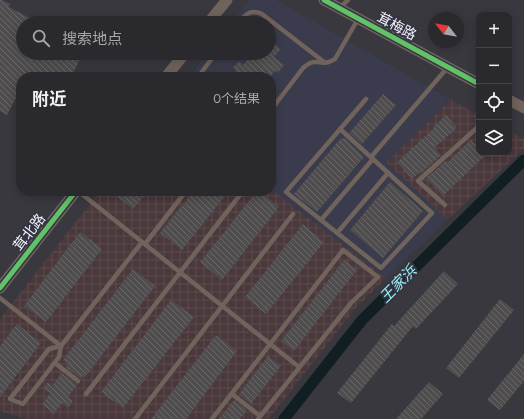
<!DOCTYPE html>
<html lang="zh">
<meta charset="utf-8">
<style>
:root{--surface:#2a2a2e;--page:#36363a;--text:#f1f3f6;--muted:#a5a7aa;--line:#46464a}
body{margin:0;font-family:Jost,"Noto Sans SC",sans-serif;background:var(--page);color:var(--text)}
.controls{position:absolute;right:12px;top:12px;display:grid;overflow:hidden;border-radius:8px;box-shadow:0 2px 10px #0003}
.controls button{width:36px;height:36px;display:grid;place-items:center;padding:0;border:0;border-bottom:1px solid var(--line);background:var(--surface);color:var(--text);font:20px sans-serif}
.compass{position:absolute;left:428px;top:12px;width:36px;height:36px;border-radius:50%;background:var(--surface);box-shadow:0 2px 10px #0003;rotate:301deg}
.list{margin:0;padding:0;list-style:none}
h2{display:flex;justify-content:space-between;align-items:center;height:52px;margin:0;padding:0 16px;font-size:17px}
h2 small{font-size:13px;font-weight:400;color:var(--muted)}
.icon{flex:none;width:22px;height:22px;fill:none;stroke:currentColor;stroke-width:2;stroke-linecap:round;stroke-linejoin:round}
.map{position:relative;flex:none;width:524px;height:419px;overflow:hidden}
.search{position:absolute;background:var(--surface);box-shadow:0 2px 10px #0003;left:16px;top:16px;width:260px;height:44px;display:flex;align-items:center;gap:10px;box-sizing:border-box;padding:0 14px;border-radius:22px;color:var(--muted);font-size:15px}
.panel{position:absolute;background:var(--surface);box-shadow:0 2px 10px #0003;left:16px;top:72px;width:260px;height:124px;border-radius:16px}
.map>svg:first-child{display:block}
.built{fill:#3a3b4c}
.industrial{fill:url(#industrial-grid)}
.lines{fill:none;stroke-linecap:round;stroke-linejoin:round}
.canal{stroke:#121f22;stroke-width:11}
.building{fill:url(#building-back-hatch)}
.service{stroke:#70635c;stroke-width:4.5}
.tertiary{stroke:#70635c;stroke-width:11}
.cycleway-casing{stroke:#343542;stroke-width:8}
.cycleway{stroke:#61c268;stroke-width:5}
.labels{text-anchor:middle;dominant-baseline:central;stroke-width:4;stroke-linejoin:round;paint-order:stroke}
.street-label{font-size:14px;fill:#f0f1f9;stroke:#343542}
.water-label{font-size:15px;font-style:italic;fill:#99ecf8;stroke:#343542}
</style>
<div class="map">
<svg width="524" height="419" viewBox="0 0 524 419">
<defs>
<pattern id="industrial-grid" width="8" height="8" patternUnits="userSpaceOnUse"><rect width="8" height="8" fill="#4a383b"/><path d="M0 4h8M4 0v8" fill="none" stroke="#5c4c4e"/></pattern>
<pattern id="building-back-hatch" width="6" height="6" patternUnits="userSpaceOnUse"><rect width="6" height="6" fill="#504d4e"/><path d="M-1 5l2 2M0 0l6 6M5-1l2 2" fill="none" stroke="#6a6768"/></pattern>
</defs>
<rect width="100%" height="100%" fill="#38383e"/>
<polygon class="built" points="250,0 276,0 451,100 386,162 447,220 386,278 271,189 271,77 189,77 207,53 269,53 269,23 230,23 242,8"/>
<g class="industrial">
<polygon points="451,100 479,115 479,153 509,153 509,131 524,139 524,149 447,220 386,162"/>
<polygon points="271,189 386,278 355,309 269,419 26,419 0,411 0,319 100,191 271,191"/>
</g>
<g class="lines">
<polyline class="canal" points="284,419 362,320 524,160"/>
</g>
<g class="building">
<polygon points="0,0 2,0 10,4 9,7 39,23 23,23 23,53 83,53 71,77 21,77 21,88 7,115 0,111"/>
<polygon points="269,40 281,49 274,57 284,65 278,73 275,71 270,77 230,77 236,70 233,68 239,61 243,65 253,53 269,53"/>
<polygon points="383,94 396,105 362,144 349,133"/>
<polygon points="446,115 457,128 434,148 441,155 421,173 420,172 412,179 397,162 434,128 433,127"/>
<polygon points="341,138 343,139 345,138 364,157 317,212 294,194"/>
<polygon points="471,140 479,148 479,153 488,153 443,196 426,178 446,161 448,162"/>
<polygon points="390,182 423,211 383,258 350,230"/>
<polygon points="110,191 148,191 133,209"/>
<polygon points="194,191 229,191 182,250 160,233"/>
<polygon points="257,191 259,191 279,207 222,280 200,262"/>
<polygon points="303,224 324,242 266,314 245,297"/>
<polygon points="80,232 102,249 46,322 24,306"/>
<polygon points="344,260 357,270 294,351 281,341"/>
<polygon points="133,269 155,286 85,377 83,376 81,379 66,367 68,364 63,360"/>
<polygon points="444,271 458,284 416,329 413,326 351,403 337,393 392,324 394,326"/>
<polygon points="500,299 514,310 459,378 446,368"/>
<polygon points="171,300 194,317 123,408 101,392"/>
<polygon points="17,324 41,343 0,397 0,346"/>
<polygon points="216,335 237,351 186,419 151,419"/>
<polygon points="524,354 524,381 500,410 487,400"/>
<polygon points="268,356 281,366 251,404 239,394"/>
<polygon points="62,373 77,385 68,397 73,401 68,408 62,403 54,414 42,404 50,393 43,389 48,382 52,386"/>
<polygon points="429,382 443,394 421,419 396,419"/>
<polygon points="234,400 247,410 240,419 219,419"/>
</g>
<g class="lines">
<g class="service">
<polyline points="339,8 348,0"/>
<path d="M239 23C245 14 251 9 262 14L324 62"/>
<polyline points="198,77 216,53"/>
<path d="M271 110 303 68C315 57 317 65 329 62 331 61 333 60 335 59L358 19"/>
<polyline points="340,129 432,213 381,268 286,192 366,99"/>
<polyline points="371,157 448,67"/>
<polyline points="78,191 299,367"/>
<polyline points="445,205 418,181 479,126"/>
<polyline points="321,220 373,159"/>
<polyline points="337,233 388,173"/>
<polyline points="145,244 186,191"/>
<polyline points="0,298 61,346 142,242"/>
<polygon points="61,346 59,357 23,404 10,399 49,349"/>
<polyline points="55,363 78,381"/>
<polyline points="86,394 243,191"/>
<polyline points="232,394 260,416"/>
<polyline points="135,419 293,214"/>
<polyline points="212,419 343,250 378,277 351,303 258,419"/>
</g>
<g class="tertiary">
<polyline points="324,0 479,84"/>
<polyline points="208,23 227,0"/>
<polyline points="166,77 185,53"/>
<polyline points="509,100 524,108"/>
<polyline points="0,288 76,191"/>
</g>
<defs>
<g id="cycleway">
<polyline points="324,0 479,84"/>
<polyline points="0,288 76,191"/>
</g>
</defs>
<use href="#cycleway" class="cycleway-casing"/>
<use href="#cycleway" class="cycleway"/>
</g>
<g class="labels">
<g class="street-label">
<text transform="translate(397 26) rotate(28)">茸梅路</text>
<text transform="translate(29 232) rotate(-52)">茸北路</text>
</g>
<g class="water-label">
<text transform="translate(398 284) rotate(-45)">王家浜</text>
</g>
</g>
</svg>
<div class="controls">
<button>+</button>
<button>−</button>
<button><svg class="icon" aria-label="locate" viewBox="0 0 24 24"><circle cx="12" cy="12" r="6"/><path d="M12 2v4M12 18v4M2 12h4M18 12h4"/></svg></button>
<button><svg class="icon" aria-label="layers" viewBox="0 0 24 24"><path d="M12 4l9 5-9 5-9-5zM3 14l9 5 9-5"/></svg></button>
</div>
<svg class="compass" viewBox="-18 -18 36 36"><path d="M0-13l5 13h-10z" fill="#e53935"/><path d="M0 13l5-13h-10z" fill="#a5a7aa"/></svg>
<div class="search"><svg class="icon" aria-label="search" viewBox="0 0 24 24"><circle cx="10" cy="10" r="6"/><path d="M15 15l6 6"/></svg>搜索地点</div>
<section class="panel">
<h2>附近<small>0个结果</small></h2>
<ul class="list">
</ul>
</section>
</div>
